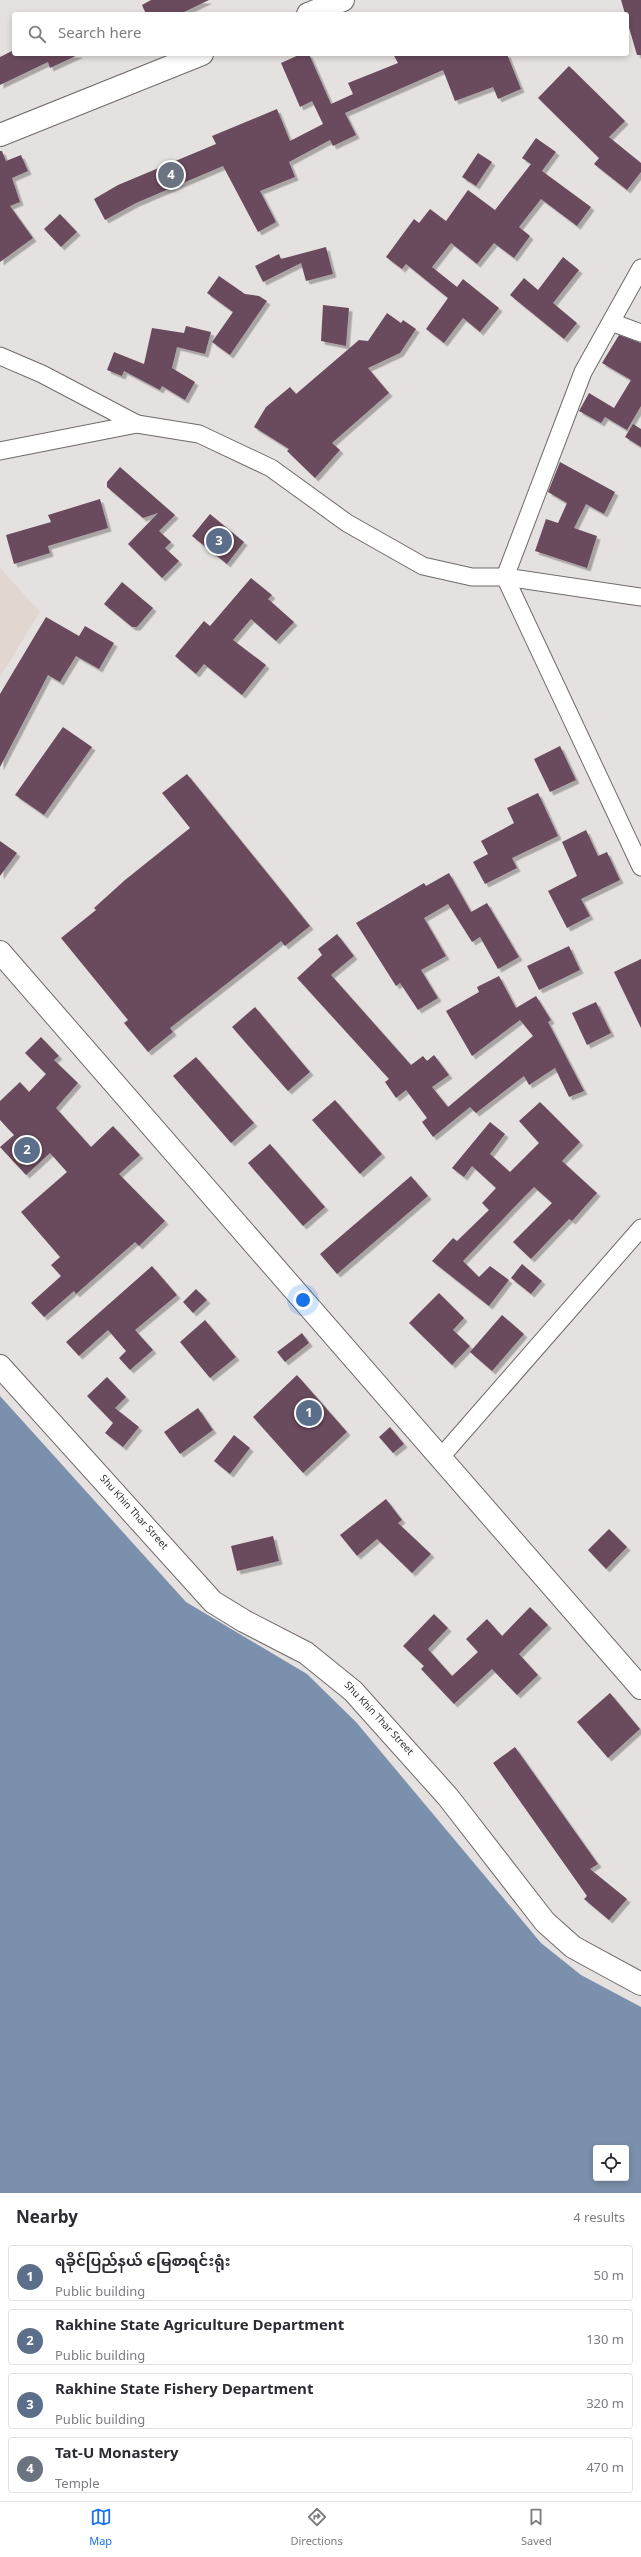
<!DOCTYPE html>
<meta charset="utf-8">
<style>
:root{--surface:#fff;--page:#f7f7f7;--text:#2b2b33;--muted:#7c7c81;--line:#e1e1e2;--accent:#1a73e8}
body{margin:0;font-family:Georgia,"Noto Sans Myanmar",serif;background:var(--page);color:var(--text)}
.controls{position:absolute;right:12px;bottom:12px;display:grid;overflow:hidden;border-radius:4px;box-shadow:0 2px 6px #0003}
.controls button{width:36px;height:36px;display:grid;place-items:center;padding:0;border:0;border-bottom:1px solid var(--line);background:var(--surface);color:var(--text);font:20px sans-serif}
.you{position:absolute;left:303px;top:1300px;width:14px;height:14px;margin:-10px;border:3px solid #fff;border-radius:50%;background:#1a73e8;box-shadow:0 0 0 6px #1a73e833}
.badge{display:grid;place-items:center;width:26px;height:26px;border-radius:50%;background:var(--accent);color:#fff;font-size:13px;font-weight:700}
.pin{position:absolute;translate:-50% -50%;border:2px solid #fff;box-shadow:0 1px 4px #0006}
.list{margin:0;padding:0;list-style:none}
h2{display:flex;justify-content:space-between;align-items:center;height:52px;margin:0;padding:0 16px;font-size:17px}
h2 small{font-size:13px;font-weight:400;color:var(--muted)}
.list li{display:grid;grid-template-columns:26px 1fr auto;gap:12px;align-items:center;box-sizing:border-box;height:56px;margin:0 8px 8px;padding:0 8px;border:1px solid var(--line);border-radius:4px}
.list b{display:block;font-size:15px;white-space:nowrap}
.list p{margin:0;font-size:13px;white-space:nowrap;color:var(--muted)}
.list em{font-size:13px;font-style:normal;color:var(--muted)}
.icon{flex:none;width:22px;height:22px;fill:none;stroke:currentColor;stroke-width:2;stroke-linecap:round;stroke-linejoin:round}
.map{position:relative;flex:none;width:641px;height:2193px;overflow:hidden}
.search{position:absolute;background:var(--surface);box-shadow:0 2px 6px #0003;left:12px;right:12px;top:12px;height:44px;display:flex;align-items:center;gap:10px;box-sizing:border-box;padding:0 14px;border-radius:4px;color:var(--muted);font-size:15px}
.sheet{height:308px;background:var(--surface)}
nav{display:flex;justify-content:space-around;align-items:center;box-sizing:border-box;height:56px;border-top:1px solid var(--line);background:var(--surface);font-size:11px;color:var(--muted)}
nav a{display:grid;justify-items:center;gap:2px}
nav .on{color:var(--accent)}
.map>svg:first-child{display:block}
.built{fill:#e1d6d0}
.water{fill:#7b90ac;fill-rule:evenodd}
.building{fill:#6a4c5d;filter:url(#shadow)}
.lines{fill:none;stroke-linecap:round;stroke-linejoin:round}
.street-casing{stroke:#6e6b69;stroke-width:19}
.secondary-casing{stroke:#6e6b69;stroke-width:24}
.street{stroke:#fff;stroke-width:17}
.secondary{stroke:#fff;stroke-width:22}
.labels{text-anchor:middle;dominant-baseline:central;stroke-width:4;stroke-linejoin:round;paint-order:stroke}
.street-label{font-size:10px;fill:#373635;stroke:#fff}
</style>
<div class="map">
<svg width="641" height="2193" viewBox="0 0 641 2193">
<defs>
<filter id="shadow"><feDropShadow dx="3.5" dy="3.5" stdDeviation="0" flood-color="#0004"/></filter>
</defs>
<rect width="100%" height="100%" fill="#e5e1e0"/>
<polygon class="built" points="0,568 40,612 0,677"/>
<path class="water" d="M0 1396 186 1602 307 1674 356 1722 541 1943 581 1975 641 2007V2193H0ZM596 2148H626V2178H596Z"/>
<g class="building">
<polygon points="151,0 209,0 180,14 146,14 142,5"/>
<polygon points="621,0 641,0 641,55 637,55"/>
<polygon points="14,50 14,54 80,54 50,68 48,62 0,85 0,57"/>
<polygon points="301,54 309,54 331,104 353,94 348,83 398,63 393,54 507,54 521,89 498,99 493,87 455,101 443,70 345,113 356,135 333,146 330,140 289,162 295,177 260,191 276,222 258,232 223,166 136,203 105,220 94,199 118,185 216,144 212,136 277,109 290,141 323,124 312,101 300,107 281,63"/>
<polygon points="569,66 625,121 609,137 641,163 641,172 627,190 594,164 599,158 538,98"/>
<polygon points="536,138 556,152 542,171 591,207 577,226 541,199 519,227 530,236 514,258 494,243 477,264 451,243 432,267 457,287 463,279 499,308 480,332 463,318 444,343 426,329 448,298 406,264 402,269 386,257 414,219 419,223 430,209 446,221 468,190 495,210 531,164 522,158"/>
<polygon points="0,151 2,151 6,161 21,155 28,171 12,178 20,202 10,206 33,238 0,262"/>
<polygon points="478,153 492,162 476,186 462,177"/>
<polygon points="60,214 77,232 61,247 44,229"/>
<polygon points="326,247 333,274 306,281 301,263 263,282 255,266 279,254 281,259"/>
<polygon points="563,257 579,270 553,303 577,323 564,339 510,295 524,278 538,290"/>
<polygon points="219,276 245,294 259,296 267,301 230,355 212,342 233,312 207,293"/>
<polygon points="323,305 349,308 346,346 321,341"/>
<polygon points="387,313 401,323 403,320 416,329 400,353 368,368 389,393 332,443 340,450 315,478 287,451 289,449 254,427 266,407 290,387 296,394 359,340 368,341"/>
<polygon points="186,326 211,332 205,354 177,347 172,368 195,382 185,400 162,386 160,390 124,371 122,376 107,370 114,352 144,364 152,328 184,333"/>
<polygon points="619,335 641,343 641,406 627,430 605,417 601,423 579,411 589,393 614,408 631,380 602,363"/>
<polygon points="633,424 641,429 641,447 625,437"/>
<polygon points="560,462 615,492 604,514 586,504 574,528 597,536 587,568 535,551 546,519 558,523 567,503 548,492"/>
<polygon points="120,467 175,515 159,531 171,542 165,548 179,561 162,578 128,544 158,513 143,518 107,487 107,482"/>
<polygon points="100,499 108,528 48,546 50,553 14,564 6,535 51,522 48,515"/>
<polygon points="210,514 244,542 227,564 192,536"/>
<polygon points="251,578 272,595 268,599 294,622 276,641 251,619 233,640 266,665 242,695 204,664 196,674 175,656 204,621 210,626"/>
<polygon points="122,582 153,608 137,627 132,627 104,604"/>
<polygon points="46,617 79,636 85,626 114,643 99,669 76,656 60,682 48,675 0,767 0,694"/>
<polygon points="63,727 92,747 44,815 15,795"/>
<polygon points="560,746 576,780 550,792 534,759"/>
<polygon points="187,774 310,926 285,946 281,941 248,967 170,1028 173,1032 148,1052 124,1023 128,1020 61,938 96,910 94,908 125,880 190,828 162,793"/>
<polygon points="538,793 558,836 512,858 517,868 485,884 473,862 488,854 481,841 514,823 507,808"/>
<polygon points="586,830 598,856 607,852 620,880 581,899 590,916 567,928 548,891 577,876 562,842"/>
<polygon points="0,841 17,853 0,876"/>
<polygon points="449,873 471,912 487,903 519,957 498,969 480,937 472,942 448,904 424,918 446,956 421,970 438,998 418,1010 400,983 396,986 356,923 424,883 426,886"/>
<polygon points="337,934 354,956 331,975 411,1065 423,1056 427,1061 434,1055 449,1075 432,1087 448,1107 533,1036 520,1020 472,1056 446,1011 479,992 477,987 499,976 516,1008 536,996 551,1020 548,1022 584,1091 569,1097 555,1068 529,1085 524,1076 476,1113 470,1107 433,1137 422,1122 427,1118 406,1090 396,1098 385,1082 389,1079 297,978 322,955 318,949"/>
<polygon points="569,946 580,970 539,990 527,966"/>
<polygon points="641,959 641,1028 614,972"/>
<polygon points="596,1002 611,1033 587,1045 572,1013"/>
<polygon points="255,1007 310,1072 288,1091 232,1027"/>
<polygon points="41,1037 59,1056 54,1060 78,1083 56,1108 91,1147 113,1126 140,1155 119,1174 165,1221 139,1246 135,1242 76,1294 74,1291 44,1317 31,1303 61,1276 51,1265 60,1257 21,1212 67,1172 50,1153 26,1175 0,1147 14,1135 0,1120 0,1101 20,1082 29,1092 46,1074 25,1053"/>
<polygon points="196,1057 254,1123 231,1143 173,1076"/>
<polygon points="335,1100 382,1154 360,1174 312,1120"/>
<polygon points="540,1102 580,1142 562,1161 597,1193 572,1221 569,1219 531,1259 513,1242 552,1203 534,1187 524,1197 463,1261 479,1277 490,1266 509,1280 489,1306 432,1261 453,1238 457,1241 489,1210 482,1203 496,1188 472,1166 464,1177 452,1168 490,1122 505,1134 490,1154 510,1172 539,1143 519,1121"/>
<polygon points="270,1144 325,1207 303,1226 248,1163"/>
<polygon points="411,1176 428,1196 337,1274 320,1254"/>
<polygon points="522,1264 542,1281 531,1294 511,1278"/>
<polygon points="152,1266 177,1295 135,1330 153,1350 130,1370 119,1358 126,1351 108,1330 79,1356 66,1342"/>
<polygon points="196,1289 207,1300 193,1313 183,1302"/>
<polygon points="439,1293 464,1318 453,1330 470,1346 452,1365 409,1323"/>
<polygon points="502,1315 524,1334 492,1371 470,1352"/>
<polygon points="205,1320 236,1357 210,1378 180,1342"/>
<polygon points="302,1333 309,1343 285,1362 277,1352"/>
<polygon points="297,1375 347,1432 303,1473 253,1417"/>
<polygon points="107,1377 126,1397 115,1408 139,1427 123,1447 105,1433 113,1423 87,1396"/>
<polygon points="198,1408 213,1430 180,1454 164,1432"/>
<polygon points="390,1427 404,1444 393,1453 379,1437"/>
<polygon points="234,1435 250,1448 230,1474 214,1461"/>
<polygon points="386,1499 402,1520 398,1523 431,1554 412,1573 377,1539 357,1556 340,1535"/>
<polygon points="609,1529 627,1547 606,1569 588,1550"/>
<polygon points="273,1536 279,1561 237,1571 231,1546"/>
<polygon points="530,1607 548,1625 519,1654 538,1675 517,1695 492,1669 454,1704 421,1669 424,1666 403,1646 434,1614 448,1628 428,1649 452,1676 478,1652 466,1639 487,1619 502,1636"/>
<polygon points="610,1693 640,1729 608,1758 577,1722"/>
<polygon points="515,1747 598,1864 590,1869 627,1899 609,1920 584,1899 587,1896 493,1763"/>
</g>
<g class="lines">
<defs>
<g id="street">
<polyline points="641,268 583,372 505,577 641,597"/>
<polyline points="611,322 641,333"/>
<polyline points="0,356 42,374 137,424"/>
<polyline points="0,451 137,424 199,434 271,468 347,523 423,566 472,577 505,577 641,867"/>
<polyline points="440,1458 641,1228"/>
</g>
<g id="secondary">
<polyline points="308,14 343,0"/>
<polyline points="0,135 202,54"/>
<polyline points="0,952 641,1688"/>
<polyline points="0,1366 213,1602 244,1621 306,1653 353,1691 448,1797 545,1922 573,1947 641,1984"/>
</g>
</defs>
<use href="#street" class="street-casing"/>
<use href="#secondary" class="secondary-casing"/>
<use href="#street" class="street"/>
<use href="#secondary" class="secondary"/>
</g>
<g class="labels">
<g class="street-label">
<text transform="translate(133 1513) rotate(48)">Shu Khin Thar Street</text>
<text transform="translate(378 1719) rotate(47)">Shu Khin Thar Street</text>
</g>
</g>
</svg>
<div class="controls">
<button><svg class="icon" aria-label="locate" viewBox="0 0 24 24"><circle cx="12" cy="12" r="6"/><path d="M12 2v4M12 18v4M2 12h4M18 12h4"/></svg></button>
</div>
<div class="you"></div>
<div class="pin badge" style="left:309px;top:1413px;background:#5c6f8a">1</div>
<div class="pin badge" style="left:27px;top:1150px;background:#5c6f8a">2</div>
<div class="pin badge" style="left:219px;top:541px;background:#5c6f8a">3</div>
<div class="pin badge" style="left:171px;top:175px;background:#6b7280">4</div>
<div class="search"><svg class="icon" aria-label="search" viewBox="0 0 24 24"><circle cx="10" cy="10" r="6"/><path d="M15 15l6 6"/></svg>Search here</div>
</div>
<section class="sheet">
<h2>Nearby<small>4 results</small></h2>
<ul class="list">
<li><span class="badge" style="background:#5c6f8a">1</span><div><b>ရခိုင်ပြည်နယ် မြေစာရင်းရုံး</b><p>Public building</p></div><em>50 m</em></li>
<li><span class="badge" style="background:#5c6f8a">2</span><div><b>Rakhine State Agriculture Department</b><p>Public building</p></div><em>130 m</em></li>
<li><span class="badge" style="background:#5c6f8a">3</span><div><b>Rakhine State Fishery Department</b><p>Public building</p></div><em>320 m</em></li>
<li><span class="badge" style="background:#6b7280">4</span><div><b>Tat-U Monastery</b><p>Temple</p></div><em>470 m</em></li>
</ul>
</section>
<nav>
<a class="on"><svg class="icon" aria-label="map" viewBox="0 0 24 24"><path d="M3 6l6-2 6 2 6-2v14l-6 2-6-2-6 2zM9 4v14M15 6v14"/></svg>Map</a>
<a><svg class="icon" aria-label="directions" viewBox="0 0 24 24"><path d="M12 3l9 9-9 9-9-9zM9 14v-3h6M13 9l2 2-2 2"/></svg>Directions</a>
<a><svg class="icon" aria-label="saved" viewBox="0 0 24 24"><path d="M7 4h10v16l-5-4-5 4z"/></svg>Saved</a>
</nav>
